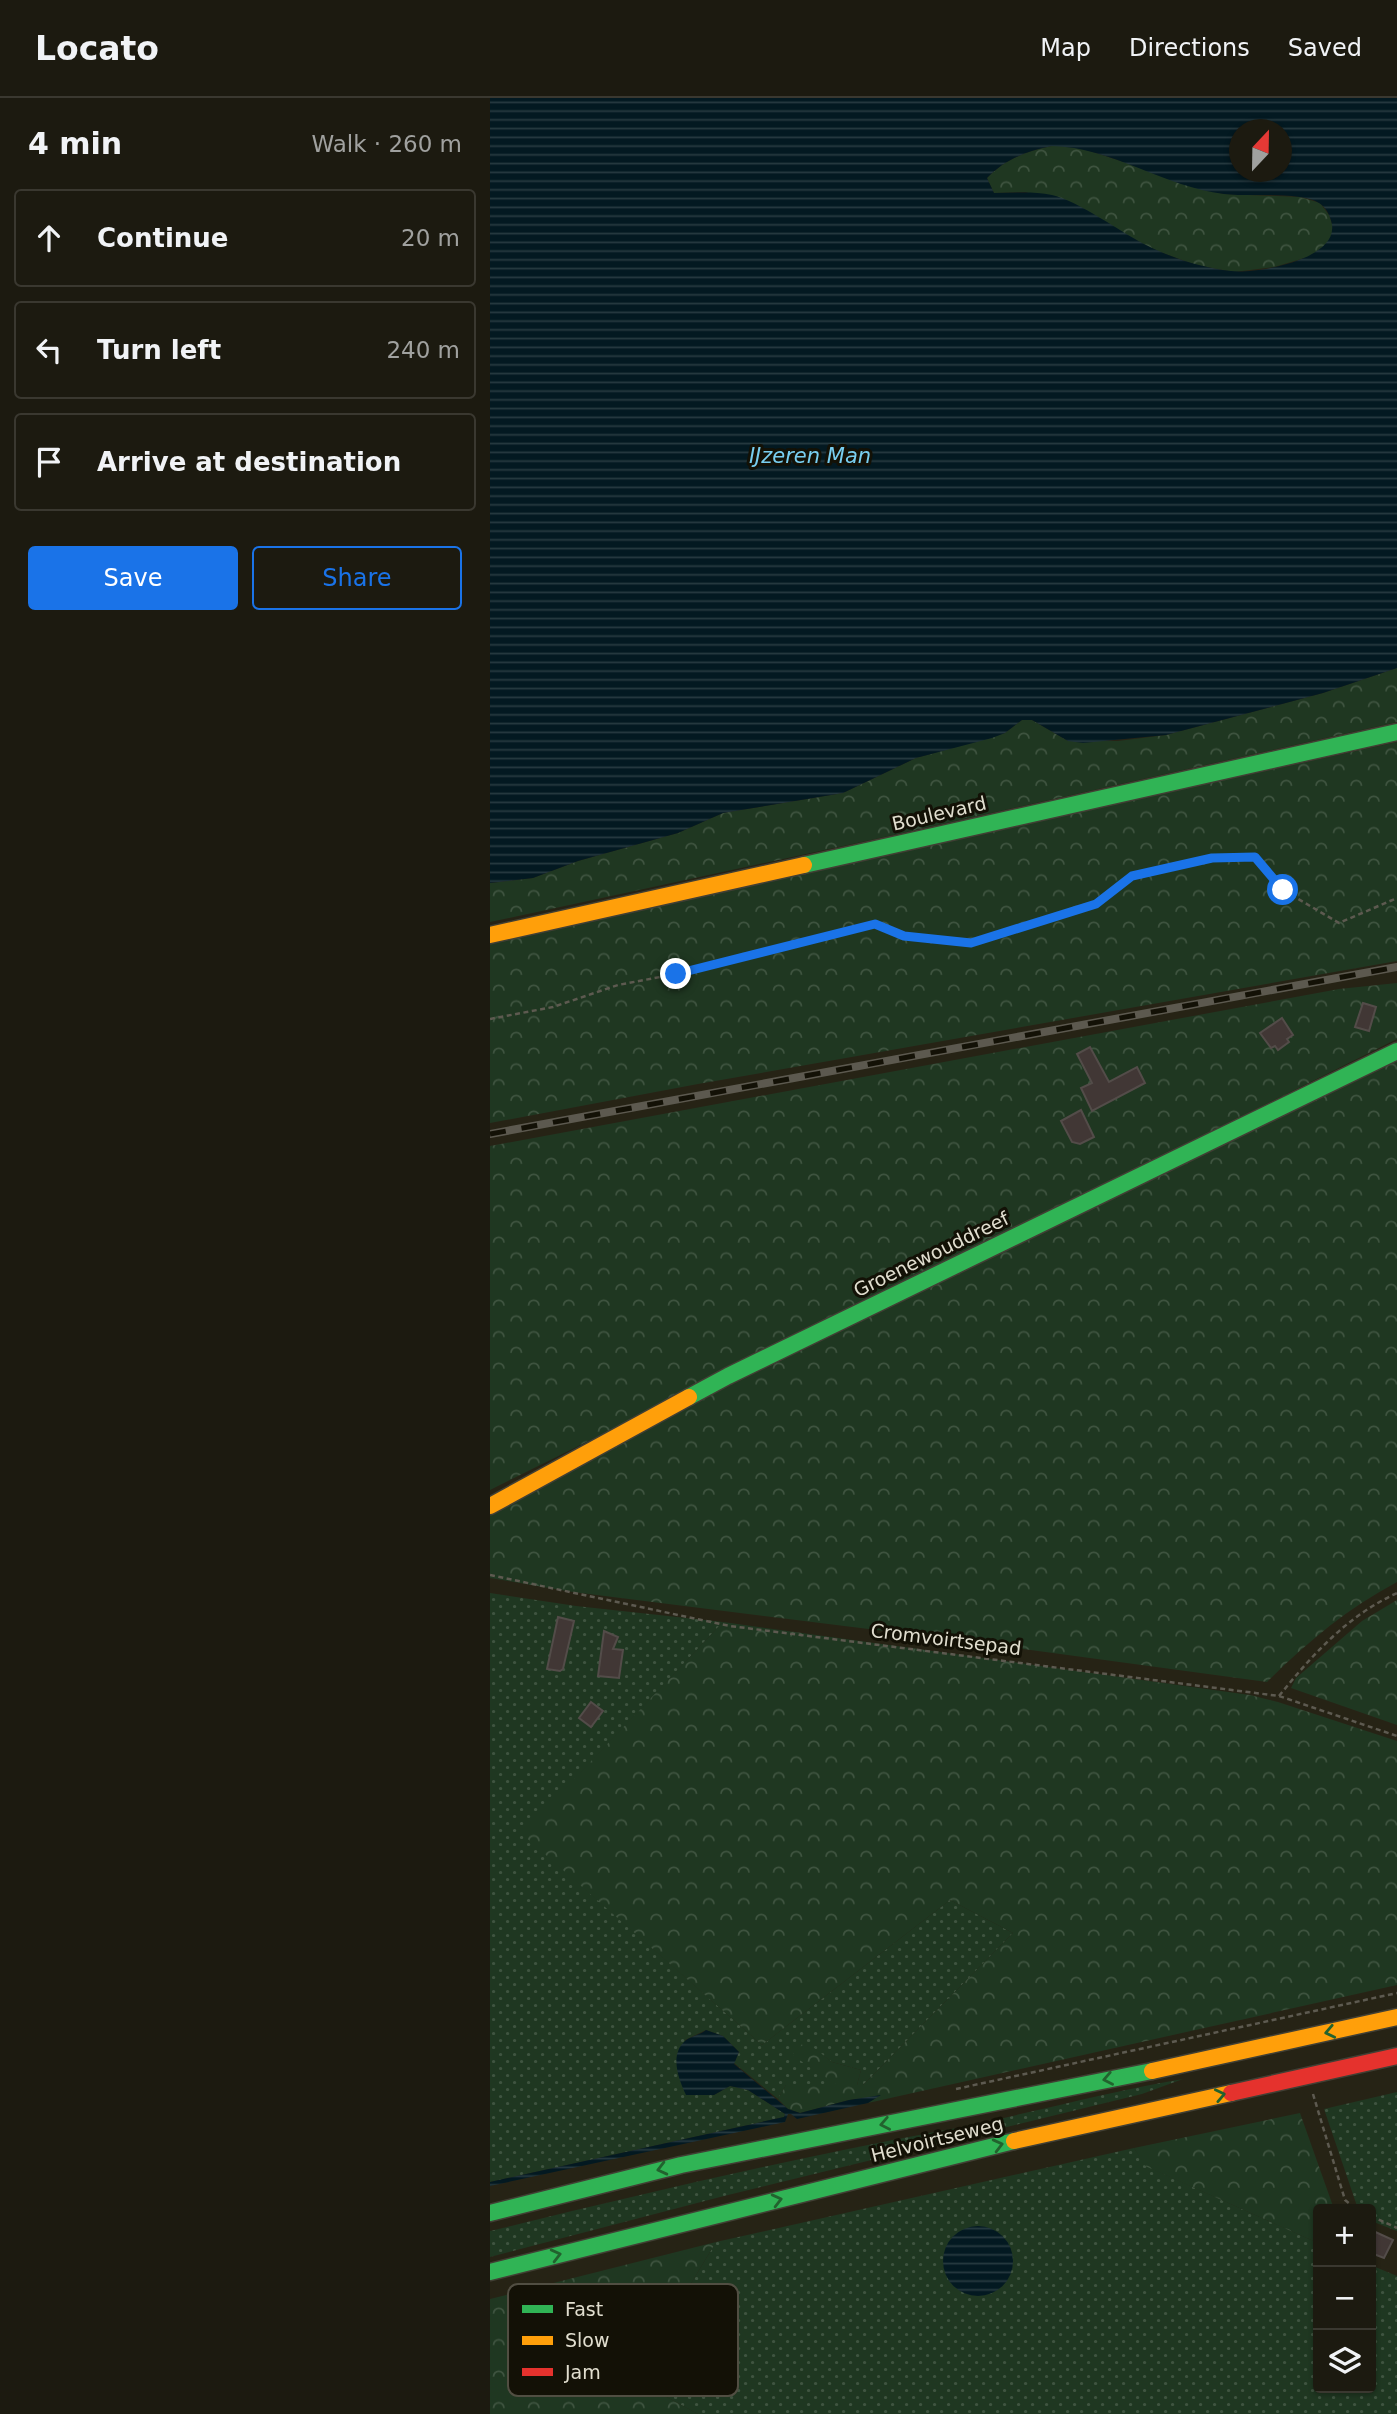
<!DOCTYPE html>
<meta charset="utf-8">
<style>
:root{--surface:#1c1a10;--page:#252319;--text:#f1f3f6;--muted:#a0a19f;--line:#3a3830;--accent:#1a73e8}
body{margin:0;font-family:"DejaVu Sans",sans-serif;background:var(--page);color:var(--text)}
.controls{position:absolute;right:21px;bottom:21px;display:grid;overflow:hidden;border-radius:7px;box-shadow:0 2px 5px #0004}
.controls button{width:63px;height:63px;display:grid;place-items:center;padding:0;border:0;border-bottom:2px solid var(--line);background:var(--surface);color:var(--text);font:35px sans-serif}
.compass{position:absolute;left:739px;top:21px;width:63px;height:63px;border-radius:50%;background:var(--surface);box-shadow:0 2px 5px #0004;rotate:22deg}
.stop{position:absolute;width:21px;height:21px;margin:-16px;border:5px solid #1a73e8;border-radius:50%;background:#fff}
.stop.end{background:#1a73e8;border-color:#fff;box-shadow:0 2px 7px #0008}
.list{margin:0;padding:0;list-style:none}
h2{display:flex;justify-content:space-between;align-items:center;height:91px;margin:0;padding:0 28px;font-size:30px}
h2 small{font-size:23px;font-weight:400;color:var(--muted)}
.list li{display:grid;grid-template-columns:46px 1fr auto;gap:21px;align-items:center;box-sizing:border-box;height:98px;margin:0 14px 14px;padding:0 14px;border:2px solid var(--line);border-radius:7px}
.list b{display:block;font-size:26px;white-space:nowrap}
.list em{font-size:23px;font-style:normal;color:var(--muted)}
.actions{display:flex;gap:14px;padding:21px 28px}
.actions a{flex:1;padding:16px 0;border:2px solid var(--accent);border-radius:7px;text-align:center;font-size:24px;color:var(--accent)}
.actions .main{background:var(--accent);color:#fff}
.icon{flex:none;width:38px;height:38px;fill:none;stroke:currentColor;stroke-width:2;stroke-linecap:round;stroke-linejoin:round}
.map{position:relative;flex:none;width:907px;height:2316px;overflow:hidden}
header{display:flex;align-items:center;gap:42px;box-sizing:border-box;height:98px;padding:0 35px;background:var(--surface);border-bottom:2px solid var(--line)}
header strong{font-size:33px}
nav{display:flex;gap:38px;margin-inline-start:auto;font-size:24px}
main{display:flex}
aside{flex:1;background:var(--surface)}
.map>svg:first-child{display:block}
.grass{fill:url(#grass-dots)}
.forest{fill:url(#forest-crowns)}
.water{fill:url(#water-rules);fill-rule:evenodd}
.building{fill:#413735;stroke:#534c49;stroke-width:2}
.lines{fill:none;stroke-linecap:round;stroke-linejoin:round}
.fast-casing{stroke:#413f34;stroke-width:19}
.slow-casing{stroke:#413f34;stroke-width:19}
.jam-casing{stroke:#413f34;stroke-width:19}
.path{stroke:#5d5a50;stroke-width:2.5;stroke-dasharray:5 3.5;stroke-linecap:butt}
.fast{stroke:#30b455;stroke-width:16}
.slow{stroke:#ff9f0a;stroke-width:16}
.jam{stroke:#e5322d;stroke-width:16}
.rail-casing{stroke:#5c594f;stroke-width:8}
.rail{stroke:#131106;stroke-width:5;stroke-dasharray:16;stroke-linecap:butt}
.oneway{stroke:#22622e}
.route{stroke:#1a73e8;stroke-width:9}
.labels{text-anchor:middle;dominant-baseline:central;stroke-width:6;stroke-linejoin:round;paint-order:stroke}
.street-label{font-size:19px;fill:#e1decf;stroke:#131106}
.water-label{font-size:21px;font-style:italic;fill:#78cef0;stroke:#131106}
.key{fill:#131106;stroke:#514e42;stroke-width:2}
.key-label{font-size:19px;fill:#e1decf}
</style>
<header>
<strong>Locato</strong>
<nav><a>Map</a><a>Directions</a><a>Saved</a></nav>
</header>
<main>
<aside>
<h2>4 min<small>Walk · 260 m</small></h2>
<ul class="list">
<li><svg class="icon" aria-label="ahead" viewBox="0 0 24 24"><path d="M12 20V5M6 11l6-6 6 6"/></svg><div><b>Continue</b></div><em>20 m</em></li>
<li><svg class="icon" aria-label="left" viewBox="0 0 24 24"><path d="M17 20v-9H6M10 6l-5 5 5 5"/></svg><div><b>Turn left</b></div><em>240 m</em></li>
<li><svg class="icon" aria-label="arrive" viewBox="0 0 24 24"><path d="M6 21V4h12l-3 4 3 4H6"/></svg><div><b>Arrive at destination</b></div></li>
</ul>
<div class="actions"><a class="main">Save</a><a>Share</a></div>
</aside>
<div class="map">
<svg width="907" height="2316" viewBox="0 0 907 2316">
<defs>
<pattern id="grass-dots" width="8" height="8" patternUnits="userSpaceOnUse" patternTransform="scale(1.75)"><rect width="8" height="8" fill="#1f3721"/><path d="M2 2h.1M6 6h.1" fill="none" stroke="#3f5440" stroke-width="1.8" stroke-linecap="round"/></pattern>
<pattern id="forest-crowns" width="20" height="18" patternUnits="userSpaceOnUse" patternTransform="scale(1.75)"><rect width="20" height="18" fill="#1f3721"/><path d="M2 6a3 3 0 1 1 6 0M12 15a3 3 0 1 1 6 0" fill="none" stroke="#3f5440"/></pattern>
<pattern id="water-rules" width="6" height="5" patternUnits="userSpaceOnUse" patternTransform="scale(1.75)"><rect width="6" height="5" fill="#031921"/><path d="M0 2.5h6" fill="none" stroke="#273a40"/></pattern>
</defs>
<rect width="100%" height="100%" fill="#262315"/>
<g class="grass">
<polygon points="0,1495 86,1508 233,1524 33,1736 272,1947 460,1802 523,1835 373,1987 367,1987 371,1972 342,1964 315,1944 349,1987 296,1987 288,2001 244,1965 249,1954 233,1938 216,1932 195,1942 224,1997 240,1988 258,1992 295,2016 294,2019 0,2084"/>
<path d="M693 1981 652 1996 234 2098 0 2159V2133C148 2097 295 2062 445 2034 528 2019 610 1995 693 1981Z"/>
<polygon points="907,1994 907,2133 881,2123 881,2111 868,2111 834,2011"/>
<polygon points="644,2050 656,2068 828,2145 828,2290 881,2290 881,2170 883,2168 907,2178 907,2316 208,2316 147,2283 191,2202 226,2144"/>
</g>
<g class="forest">
<path d="M562 48H584L733 96 810 99 830 105 839 117 843 129 841 141 836 148 818 159 784 169 744 174 706 167 670 154 536 94 504 95 497 80C515 61 537 53 562 48Z"/>
<polygon points="907,570 907,624 381,742 0,824 0,785 43,780 88,763 188,735 233,715 353,695 426,660 515,635 532,622 542,622 578,643 628,643 676,637 833,595"/>
<polygon points="907,644 907,863 208,986 0,1025 0,844"/>
<polygon points="907,885 907,941 0,1392 0,1048 849,891"/>
<path d="M907 960V1484C858 1510 816 1545 777 1584L451 1540 83 1494 0 1480V1406L144 1332Z"/>
<polygon points="907,1502 907,1627 801,1590 806,1580 872,1523"/>
<polygon points="233,1524 760,1597 788,1604 907,1643 907,1887 378,2005 389,1998 359,2002 310,2015 298,2011 288,2001 296,1987 347,1987 302,1957 315,1943 342,1964 371,1972 367,1987 373,1987 523,1835 460,1802 272,1947 32,1736"/>
<polygon points="810,2015 844,2111 828,2111 828,2145 655,2068 644,2050"/>
<polygon points="226,2144 191,2202 147,2283 208,2316 0,2316 0,2201"/>
</g>
<g class="water">
<path d="M0 0H907V570L833 595 676 637 593 645 578 643 542 622H532L515 635 502 640 426 660 353 695 233 715 188 735 88 763 43 780 0 785ZM750 32H792V74H750ZM562 48C622 49 674 89 734 96 758 99 810 93 829 105 836 109 841 119 842 127 847 162 766 176 741 173 712 170 682 160 656 147 628 133 591 104 562 97 543 93 523 95 504 95L497 80C515 61 537 53 562 48Z"/>
<path d="M216 1932 233 1938 249 1954 244 1966 298 2011 310 2015 359 2002 391 1997 378 2005 307 2021 301 2016H298L295 2024 0 2088V2084L294 2019 295 2016 258 1992 240 1988 224 1997H196C189 1982 179 1957 195 1943 201 1938 210 1937 216 1932Z"/>
<circle cx="488" cy="2163" r="35"/>
</g>
<g class="building">
<polygon points="873,905 886,909 879,933 865,929"/>
<polygon points="792,920 803,937 797,941 799,944 788,952 785,948 781,950 770,935"/>
<polygon points="600,949 619,984 647,969 655,985 602,1013 591,990 602,985 587,956"/>
<polygon points="591,1012 604,1039 590,1046 582,1044 571,1023"/>
<polygon points="68,1519 84,1523 73,1571 70,1573 57,1571"/>
<polygon points="114,1533 128,1539 123,1551 133,1552 129,1580 108,1578"/>
<polygon points="101,1604 113,1613 101,1629 89,1620"/>
<polygon points="881,2132 903,2142 894,2160 881,2155"/>
</g>
<g class="lines">
<defs>
<g id="fast">
<polyline points="314,767 907,634"/>
<polyline points="199,1299 238,1278 907,953"/>
<polyline points="0,2115 191,2067 662,1973"/>
<polyline points="0,2174 524,2043"/>
</g>
<g id="slow">
<polyline points="0,837 314,767"/>
<polyline points="0,1408 199,1299"/>
<polyline points="662,1973 907,1919"/>
<polyline points="524,2043 741,1995"/>
</g>
<polyline id="jam" points="741,1995 907,1958"/>
</defs>
<use href="#fast" class="fast-casing"/>
<use href="#slow" class="slow-casing"/>
<use href="#jam" class="jam-casing"/>
<g class="path">
<polyline points="0,921 63,909 128,887 186,876 385,826 414,838 481,845 606,806 642,778 722,760 765,759 793,792 849,825 907,800"/>
<polyline points="0,1477 240,1528 789,1598 907,1638"/>
<path d="M789 1598C823 1556 857 1518 907 1495"/>
<polyline points="466,1991 907,1895"/>
<polyline points="823,1996 855,2102 866,2111"/>
<polyline points="881,2118 907,2130"/>
</g>
<use href="#fast" class="fast"/>
<use href="#slow" class="slow"/>
<use href="#jam" class="jam"/>
<defs>
<polyline id="rail" points="0,1036 907,869"/>
</defs>
<use href="#rail" class="rail-casing"/>
<use href="#rail" class="rail"/>
</g>
<defs><path id="oneway-chevron" d="M-2-3.5L2.5 0L-2 3.5" fill="none" stroke-width="1.6" stroke-linecap="round" stroke-linejoin="round" transform="scale(1.75)"/></defs>
<g class="oneway">
<use href="#oneway-chevron" transform="translate(840 1934) rotate(168)"/>
<use href="#oneway-chevron" transform="translate(618 1981) rotate(169)"/>
<use href="#oneway-chevron" transform="translate(730 1997) rotate(-12)"/>
<use href="#oneway-chevron" transform="translate(395 2026) rotate(169)"/>
<use href="#oneway-chevron" transform="translate(508 2047) rotate(-14)"/>
<use href="#oneway-chevron" transform="translate(172 2071) rotate(166)"/>
<use href="#oneway-chevron" transform="translate(287 2102) rotate(-14)"/>
<use href="#oneway-chevron" transform="translate(66 2157) rotate(-14)"/>
</g>
<g class="lines">
<polyline class="route" points="186,876 385,826 414,838 481,845 606,806 642,778 722,760 765,759 793,792"/>
</g>
<g class="labels">
<g class="street-label">
<text transform="translate(449 715) rotate(-13)">Boulevard</text>
<text transform="translate(441 1156) rotate(-26)">Groenewouddreef</text>
<text transform="translate(456 1541) rotate(7)">Cromvoirtsepad</text>
<text transform="translate(447 2041) rotate(-14)">Helvoirtseweg</text>
</g>
<g class="water-label">
<text x="320" y="358">IJzeren Man</text>
</g>
</g>
<rect x="18" y="2186" width="230" height="112" rx="10" class="key"/>
<rect x="32" y="2207" width="31" height="8" fill="#30b455"/>
<rect x="32" y="2238" width="31" height="9" fill="#ff9f0a"/>
<rect x="32" y="2270" width="31" height="8" fill="#e5322d"/>
<g class="key-label">
<text x="75" y="2218">Fast</text>
<text x="75" y="2249">Slow</text>
<text x="75" y="2281">Jam</text>
</g>
</svg>
<div class="controls">
<button>+</button>
<button>−</button>
<button><svg class="icon" aria-label="layers" viewBox="0 0 24 24"><path d="M12 4l9 5-9 5-9-5zM3 14l9 5 9-5"/></svg></button>
</div>
<svg class="compass" viewBox="-18 -18 36 36"><path d="M0-13l5 13h-10z" fill="#e53935"/><path d="M0 13l5-13h-10z" fill="#a0a19f"/></svg>
<div class="stop" style="left:793px;top:792px"></div>
<div class="stop end" style="left:186px;top:876px"></div>
</div>
</main>
